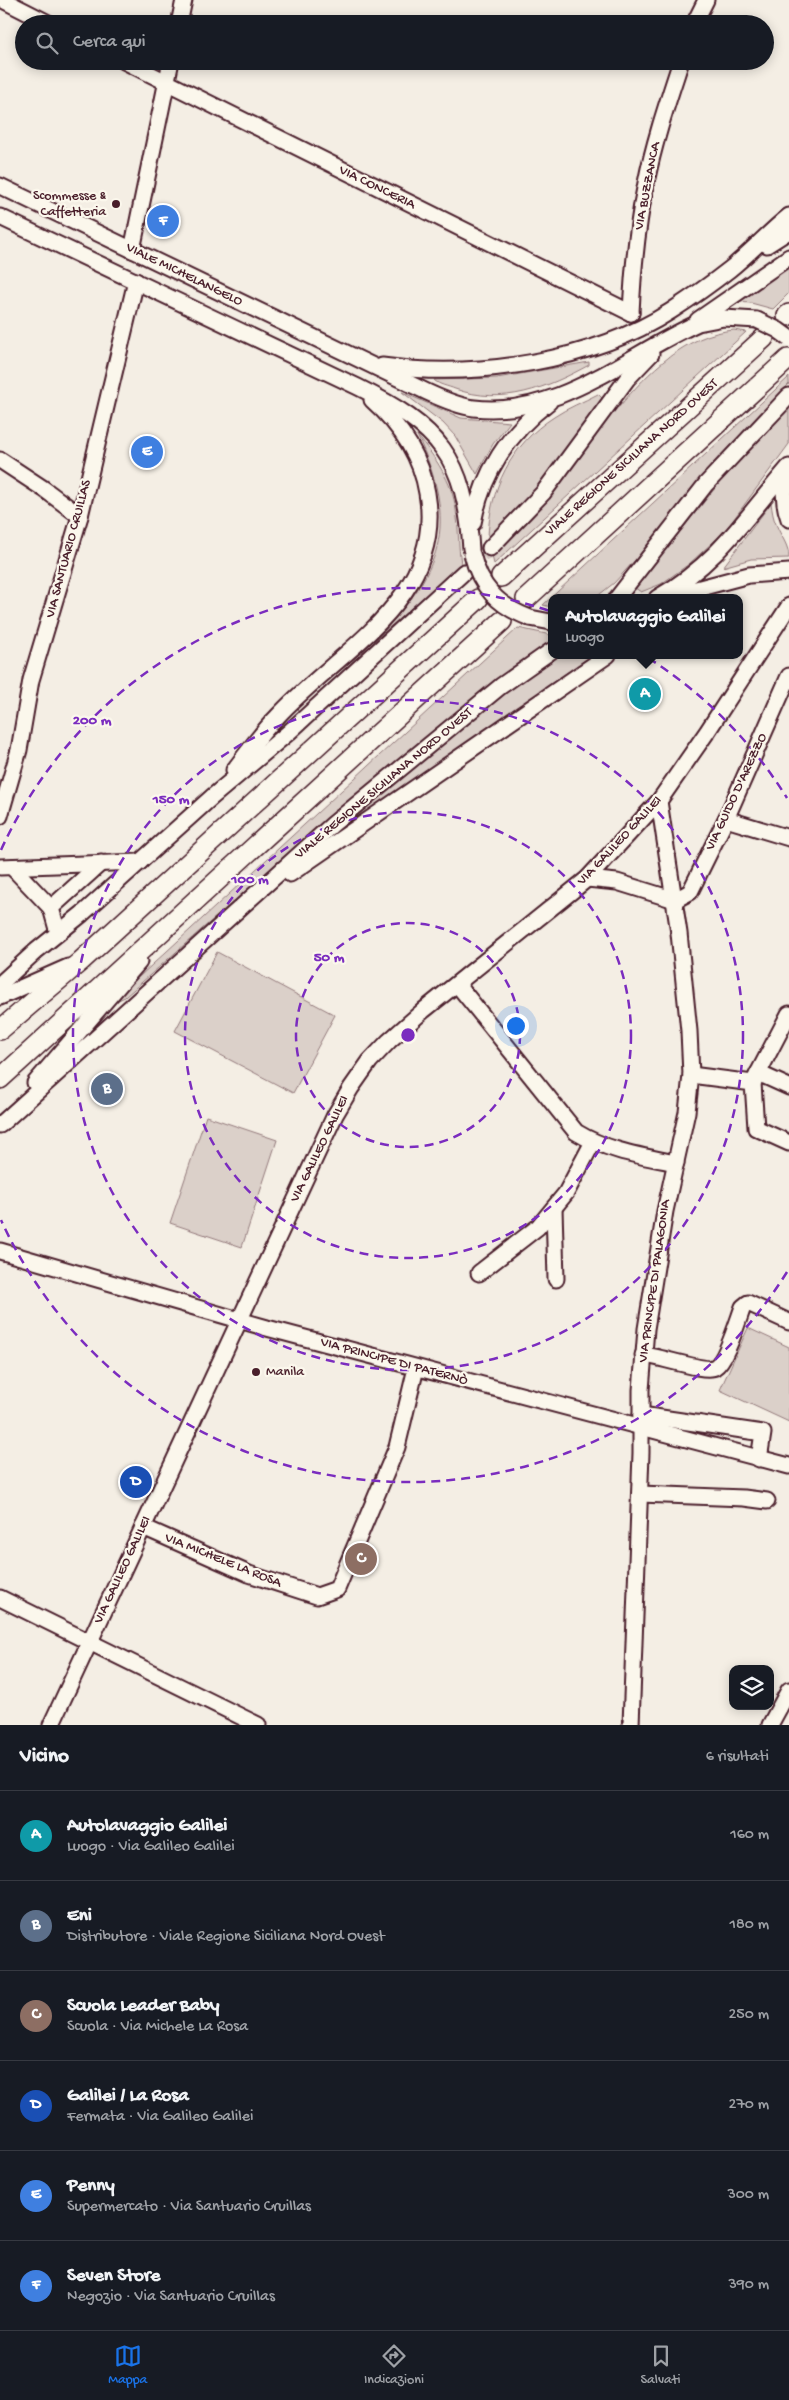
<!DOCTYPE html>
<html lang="it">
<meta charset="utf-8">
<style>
:root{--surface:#171b24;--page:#20242c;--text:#f1f3f6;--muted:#9ea1a6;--line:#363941;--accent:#1a73e8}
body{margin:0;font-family:"Gochi Hand",sans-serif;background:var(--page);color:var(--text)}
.controls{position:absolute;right:15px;bottom:15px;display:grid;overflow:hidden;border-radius:10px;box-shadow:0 2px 12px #0003}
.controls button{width:45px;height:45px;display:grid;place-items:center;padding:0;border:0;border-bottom:1px solid var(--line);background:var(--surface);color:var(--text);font:25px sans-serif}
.you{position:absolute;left:515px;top:1025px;width:18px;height:18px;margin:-12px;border:4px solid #fff;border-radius:50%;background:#1a73e8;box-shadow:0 0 0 8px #1a73e833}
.badge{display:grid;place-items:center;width:32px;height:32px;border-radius:50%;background:var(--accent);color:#fff;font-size:16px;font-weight:700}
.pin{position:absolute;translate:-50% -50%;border:2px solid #fff;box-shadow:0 1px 5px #0006}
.popup{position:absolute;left:548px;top:594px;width:195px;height:65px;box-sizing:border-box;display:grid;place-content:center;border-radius:10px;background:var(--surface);filter:drop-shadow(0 1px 4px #0005);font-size:16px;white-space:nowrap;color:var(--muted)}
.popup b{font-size:19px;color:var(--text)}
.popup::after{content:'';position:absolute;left:50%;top:100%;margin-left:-10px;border:10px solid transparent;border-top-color:var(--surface)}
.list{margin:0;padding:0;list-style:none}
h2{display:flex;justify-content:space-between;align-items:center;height:65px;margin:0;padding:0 20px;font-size:21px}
h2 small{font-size:16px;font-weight:400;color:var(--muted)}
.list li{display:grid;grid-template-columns:32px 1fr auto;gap:15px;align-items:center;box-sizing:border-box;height:90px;padding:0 20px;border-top:1px solid var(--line)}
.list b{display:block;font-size:19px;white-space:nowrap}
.list p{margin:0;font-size:16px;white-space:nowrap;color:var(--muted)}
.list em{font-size:16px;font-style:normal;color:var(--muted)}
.icon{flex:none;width:28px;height:28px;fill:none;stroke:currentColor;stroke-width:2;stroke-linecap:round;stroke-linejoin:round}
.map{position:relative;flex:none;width:789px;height:1725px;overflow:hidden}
.search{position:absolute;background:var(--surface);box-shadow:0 2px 12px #0003;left:15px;right:15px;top:15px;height:55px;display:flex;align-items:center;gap:12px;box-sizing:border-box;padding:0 18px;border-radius:28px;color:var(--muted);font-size:19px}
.sheet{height:605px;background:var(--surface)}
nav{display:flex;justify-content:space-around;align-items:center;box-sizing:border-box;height:70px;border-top:1px solid var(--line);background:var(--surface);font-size:14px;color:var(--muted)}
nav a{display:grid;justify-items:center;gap:2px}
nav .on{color:var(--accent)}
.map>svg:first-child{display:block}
.green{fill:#dbd0c9;stroke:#92787a}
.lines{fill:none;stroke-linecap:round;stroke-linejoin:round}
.minor-tunnel{stroke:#d2c5bf;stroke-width:15;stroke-dasharray:15 8;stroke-linecap:butt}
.minor-casing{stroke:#4a1f2b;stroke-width:19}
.major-casing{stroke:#4a1f2b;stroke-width:22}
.minor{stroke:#fbf7ec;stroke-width:15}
.major{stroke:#fbf7ec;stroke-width:19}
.minor-bridge-casing{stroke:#4a1f2b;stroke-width:19;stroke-linecap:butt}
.minor-bridge{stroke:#fbf7ec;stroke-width:15}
.ring{fill:none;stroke:#7b2cbf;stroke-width:2.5;stroke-dasharray:9 6}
.poi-dot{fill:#4a1f2b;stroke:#fbf7ec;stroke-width:2}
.labels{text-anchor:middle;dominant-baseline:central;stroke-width:4.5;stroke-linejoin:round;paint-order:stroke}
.street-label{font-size:14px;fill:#4a1f2b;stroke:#fbf7ec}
.poi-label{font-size:14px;fill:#4a1f2b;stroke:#fbf7ec;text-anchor:end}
.centre{fill:#7b2cbf;stroke:#fbf7ec;stroke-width:2.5}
.ring-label{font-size:15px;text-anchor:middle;font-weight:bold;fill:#7b2cbf;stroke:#fbf7ec;stroke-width:4.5;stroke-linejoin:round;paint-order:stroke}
</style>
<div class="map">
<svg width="789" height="1725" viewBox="0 0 789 1725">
<rect width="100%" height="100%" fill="#f4eee4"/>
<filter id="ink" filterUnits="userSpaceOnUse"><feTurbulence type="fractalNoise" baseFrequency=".02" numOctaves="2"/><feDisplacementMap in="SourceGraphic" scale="10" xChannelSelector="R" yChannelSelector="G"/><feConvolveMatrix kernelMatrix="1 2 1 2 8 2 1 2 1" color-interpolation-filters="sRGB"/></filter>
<g filter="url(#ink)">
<g class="green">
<polygon points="789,266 789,293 773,309 751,303 736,302"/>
<path d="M734 330 746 332 494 564 492 556 551 495 616 407H619C648 372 686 334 734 330Z"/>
<path d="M589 362V365C547 388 503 406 455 389 448 386 439 385 434 380L497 378Z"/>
<polygon points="789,377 789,384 714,462 636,559 614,583 595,598 551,598 551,607 543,605"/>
<polygon points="402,392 461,418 510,422 493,444 477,474 455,436 443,423"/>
<path d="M598 394 602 398 544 479 488 539C489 490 511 444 554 417 567 408 583 402 598 394Z"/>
<polygon points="789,408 789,444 725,531 689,564 661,584 641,592 635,588 740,457"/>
<path d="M417 435C435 457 452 481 456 510 459 528 458 546 461 564L374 641C442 572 460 526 417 435Z"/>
<path d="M771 503C772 510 773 518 776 524 781 537 789 545 789 558L751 559 723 567Z"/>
<path d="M518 628 551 635V641C496 677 447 720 396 762 304 838 215 918 125 997L114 1002 128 987Z"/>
<path d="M560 655H592L360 818 346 824C415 766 483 703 560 655Z"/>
<polygon points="217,952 335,1015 293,1093 175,1031"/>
<polygon points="206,1116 277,1140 242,1247 170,1223"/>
<polygon points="748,1328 789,1347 789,1422 720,1390"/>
</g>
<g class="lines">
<polyline class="minor-tunnel" points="465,571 490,548"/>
<defs>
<g id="minor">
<polyline points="3,0 50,24"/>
<polyline points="179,24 184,0"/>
<polyline points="694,24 706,0"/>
<polyline points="124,61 631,313"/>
<path d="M0 186 427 392C442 399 458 406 474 408 558 418 626 355 698 323L724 318 757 320"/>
<path d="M0 217 358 387C439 427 465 457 471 549"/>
<polyline points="767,245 789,231"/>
<polyline points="132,250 171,61"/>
<path d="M631 313C633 270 637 226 646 183 654 142 668 101 681 61"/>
<polyline points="698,320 789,257"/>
<path d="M382 366C474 379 592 362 671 311 691 298 711 284 730 269 750 253 768 233 789 216"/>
<polyline points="0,460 44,489 80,516"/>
<path d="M789 472C782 488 783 503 789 519"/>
<path d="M473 523C482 474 509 432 549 402"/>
<polyline points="490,548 543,493 627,379 651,354"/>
<polyline points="670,596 749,575 789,572"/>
<polyline points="617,598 706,484 789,396"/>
<path d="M657 598C718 563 745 518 789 467"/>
<polyline points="530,618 551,622"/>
<path d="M234 770C248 752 261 733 277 717 337 651 446 599 427 493 421 456 400 425 372 400"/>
<polyline points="0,816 19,750 31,680 80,516 136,281"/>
<polyline points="726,819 789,838"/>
<polyline points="0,867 140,862"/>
<polyline points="12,867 51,908"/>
<polyline points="290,874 608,655"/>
<polyline points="587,879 617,882 675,900"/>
<polyline points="675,900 690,892 726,819 789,676"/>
<polyline points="58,933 51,908 101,863"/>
<polyline points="0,984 36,951 82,914 212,797 288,733 464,572"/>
<path d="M457 984 576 1132C607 1151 641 1156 676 1163"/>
<polyline points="0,997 68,967"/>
<polyline points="758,1073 789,1087"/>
<polyline points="691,1075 753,1083 756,1128 789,1143"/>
<polyline points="35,1083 139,962"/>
<polyline points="753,1083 789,1014"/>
<polyline points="0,1125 333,824 501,686 551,651"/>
<polyline points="554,1208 556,1279"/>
<polyline points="0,1251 267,1328 789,1466"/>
<polyline points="479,1273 538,1227 566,1193 593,1142"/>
<path d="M643 1355C659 1356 706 1373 715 1367 726 1361 738 1320 743 1307L748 1303 789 1322"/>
<polyline points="641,1415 763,1433 759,1459"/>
<polyline points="640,1494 744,1498 767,1501"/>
<polyline points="143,1527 249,1574 317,1596 337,1589 397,1447 416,1368"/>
<polyline points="0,1598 258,1725"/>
<polyline points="51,1725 335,1115 351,1088 370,1061 389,1041 424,1010 587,879 659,801 707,732 789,606"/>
<polyline points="631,1725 641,1453 641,1390 646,1329 665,1211 687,1112 691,1075 689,1031 679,933 659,801"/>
<polyline points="770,1725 789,1690"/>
</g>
<g id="major">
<polyline points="787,316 789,314"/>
<polyline points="501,577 764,338"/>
<polyline points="526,599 788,359"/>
<polyline points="0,1030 81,961 478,599"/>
<polyline points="0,1079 502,621"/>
</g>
</defs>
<use href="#minor" class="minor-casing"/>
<use href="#major" class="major-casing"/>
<use href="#minor" class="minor"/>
<use href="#major" class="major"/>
<defs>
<g id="minor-bridge">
<polyline points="757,320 778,330 789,338"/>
<path d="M472 554C480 587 498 606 530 618"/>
</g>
</defs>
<use href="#minor-bridge" class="minor-bridge-casing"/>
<use href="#minor-bridge" class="minor-bridge"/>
</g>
</g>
<g class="ring">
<circle cx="408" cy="1035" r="112"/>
<circle cx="408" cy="1035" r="223"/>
<circle cx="408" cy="1035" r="335"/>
<path d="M787 1272A447 447 0 0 1 1 1220M1 850A447 447 0 0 1 787 798"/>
</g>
<g class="poi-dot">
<circle cx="116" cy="204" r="5"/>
<circle cx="256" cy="1372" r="5"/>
</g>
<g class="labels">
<g class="street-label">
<text transform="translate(648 186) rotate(-79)">VIA BUZZANCA</text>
<text transform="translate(377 188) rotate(26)">VIA CONCERIA</text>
<text transform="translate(184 275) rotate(26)">VIALE MICHELANGELO</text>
<text transform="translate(632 458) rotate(-42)">VIALE REGIONE SICILIANA NORD OVEST</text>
<text transform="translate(69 549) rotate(-75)">VIA SANTUARIO CRUILLAS</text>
<text transform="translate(384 784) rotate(-40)">VIALE REGIONE SICILIANA NORD OVEST</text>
<text transform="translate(737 792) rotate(-65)">VIA GUIDO D'AREZZO</text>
<text transform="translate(620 841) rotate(-47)">VIA GALILEO GALILEI</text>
<text transform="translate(320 1149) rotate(-64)">VIA GALILEO GALILEI</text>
<text transform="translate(655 1281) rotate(-82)">VIA PRINCIPE DI PALAGONIA</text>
<text transform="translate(394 1362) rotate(15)">VIA PRINCIPE DI PATERNÒ</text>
<text transform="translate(223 1561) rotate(22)">VIA MICHELE LA ROSA</text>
<text transform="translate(123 1570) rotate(-65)">VIA GALILEO GALILEI</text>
</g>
<g class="poi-label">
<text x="106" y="196">Scommesse &amp;<tspan x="106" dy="16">Caffetteria</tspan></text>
<text x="266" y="1372" text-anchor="start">Manila</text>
</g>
</g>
<circle cx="408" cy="1035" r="8" class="centre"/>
<g class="ring-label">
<text x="92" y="724">200 m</text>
<text x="171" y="803">150 m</text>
<text x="250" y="883">100 m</text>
<text x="329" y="961">50 m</text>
</g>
</svg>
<div class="controls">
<button><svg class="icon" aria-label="layers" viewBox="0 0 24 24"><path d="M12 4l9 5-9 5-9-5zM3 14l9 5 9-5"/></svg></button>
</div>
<div class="you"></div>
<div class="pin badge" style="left:645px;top:694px;background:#0f9aa8">A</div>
<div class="popup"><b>Autolavaggio Galilei</b>Luogo</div>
<div class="pin badge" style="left:107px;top:1089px;background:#5c6f8a">B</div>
<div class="pin badge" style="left:361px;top:1559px;background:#8d6e63">C</div>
<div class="pin badge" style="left:136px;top:1482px;background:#1a4fb4">D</div>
<div class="pin badge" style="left:147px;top:452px;background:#3f7fe0">E</div>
<div class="pin badge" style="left:163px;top:221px;background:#3f7fe0">F</div>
<div class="search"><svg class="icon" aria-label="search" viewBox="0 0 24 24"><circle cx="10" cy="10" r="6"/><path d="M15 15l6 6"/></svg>Cerca qui</div>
</div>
<section class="sheet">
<h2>Vicino<small>6 risultati</small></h2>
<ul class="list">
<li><span class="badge" style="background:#0f9aa8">A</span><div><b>Autolavaggio Galilei</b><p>Luogo · Via Galileo Galilei</p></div><em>160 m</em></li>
<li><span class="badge" style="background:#5c6f8a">B</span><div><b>Eni</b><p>Distributore · Viale Regione Siciliana Nord Ovest</p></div><em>180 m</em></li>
<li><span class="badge" style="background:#8d6e63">C</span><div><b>Scuola Leader Baby</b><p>Scuola · Via Michele La Rosa</p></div><em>250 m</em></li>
<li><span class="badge" style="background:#1a4fb4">D</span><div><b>Galilei / La Rosa</b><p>Fermata · Via Galileo Galilei</p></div><em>270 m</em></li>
<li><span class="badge" style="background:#3f7fe0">E</span><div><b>Penny</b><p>Supermercato · Via Santuario Cruillas</p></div><em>300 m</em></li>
<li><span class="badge" style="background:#3f7fe0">F</span><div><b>Seven Store</b><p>Negozio · Via Santuario Cruillas</p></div><em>390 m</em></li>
</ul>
</section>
<nav>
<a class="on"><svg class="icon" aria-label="map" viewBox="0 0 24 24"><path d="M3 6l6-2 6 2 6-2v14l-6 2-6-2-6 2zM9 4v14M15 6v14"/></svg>Mappa</a>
<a><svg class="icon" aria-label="directions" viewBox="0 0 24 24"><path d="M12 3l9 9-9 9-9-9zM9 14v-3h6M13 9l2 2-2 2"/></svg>Indicazioni</a>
<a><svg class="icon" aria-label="saved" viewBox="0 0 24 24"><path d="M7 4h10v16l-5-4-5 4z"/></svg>Salvati</a>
</nav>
